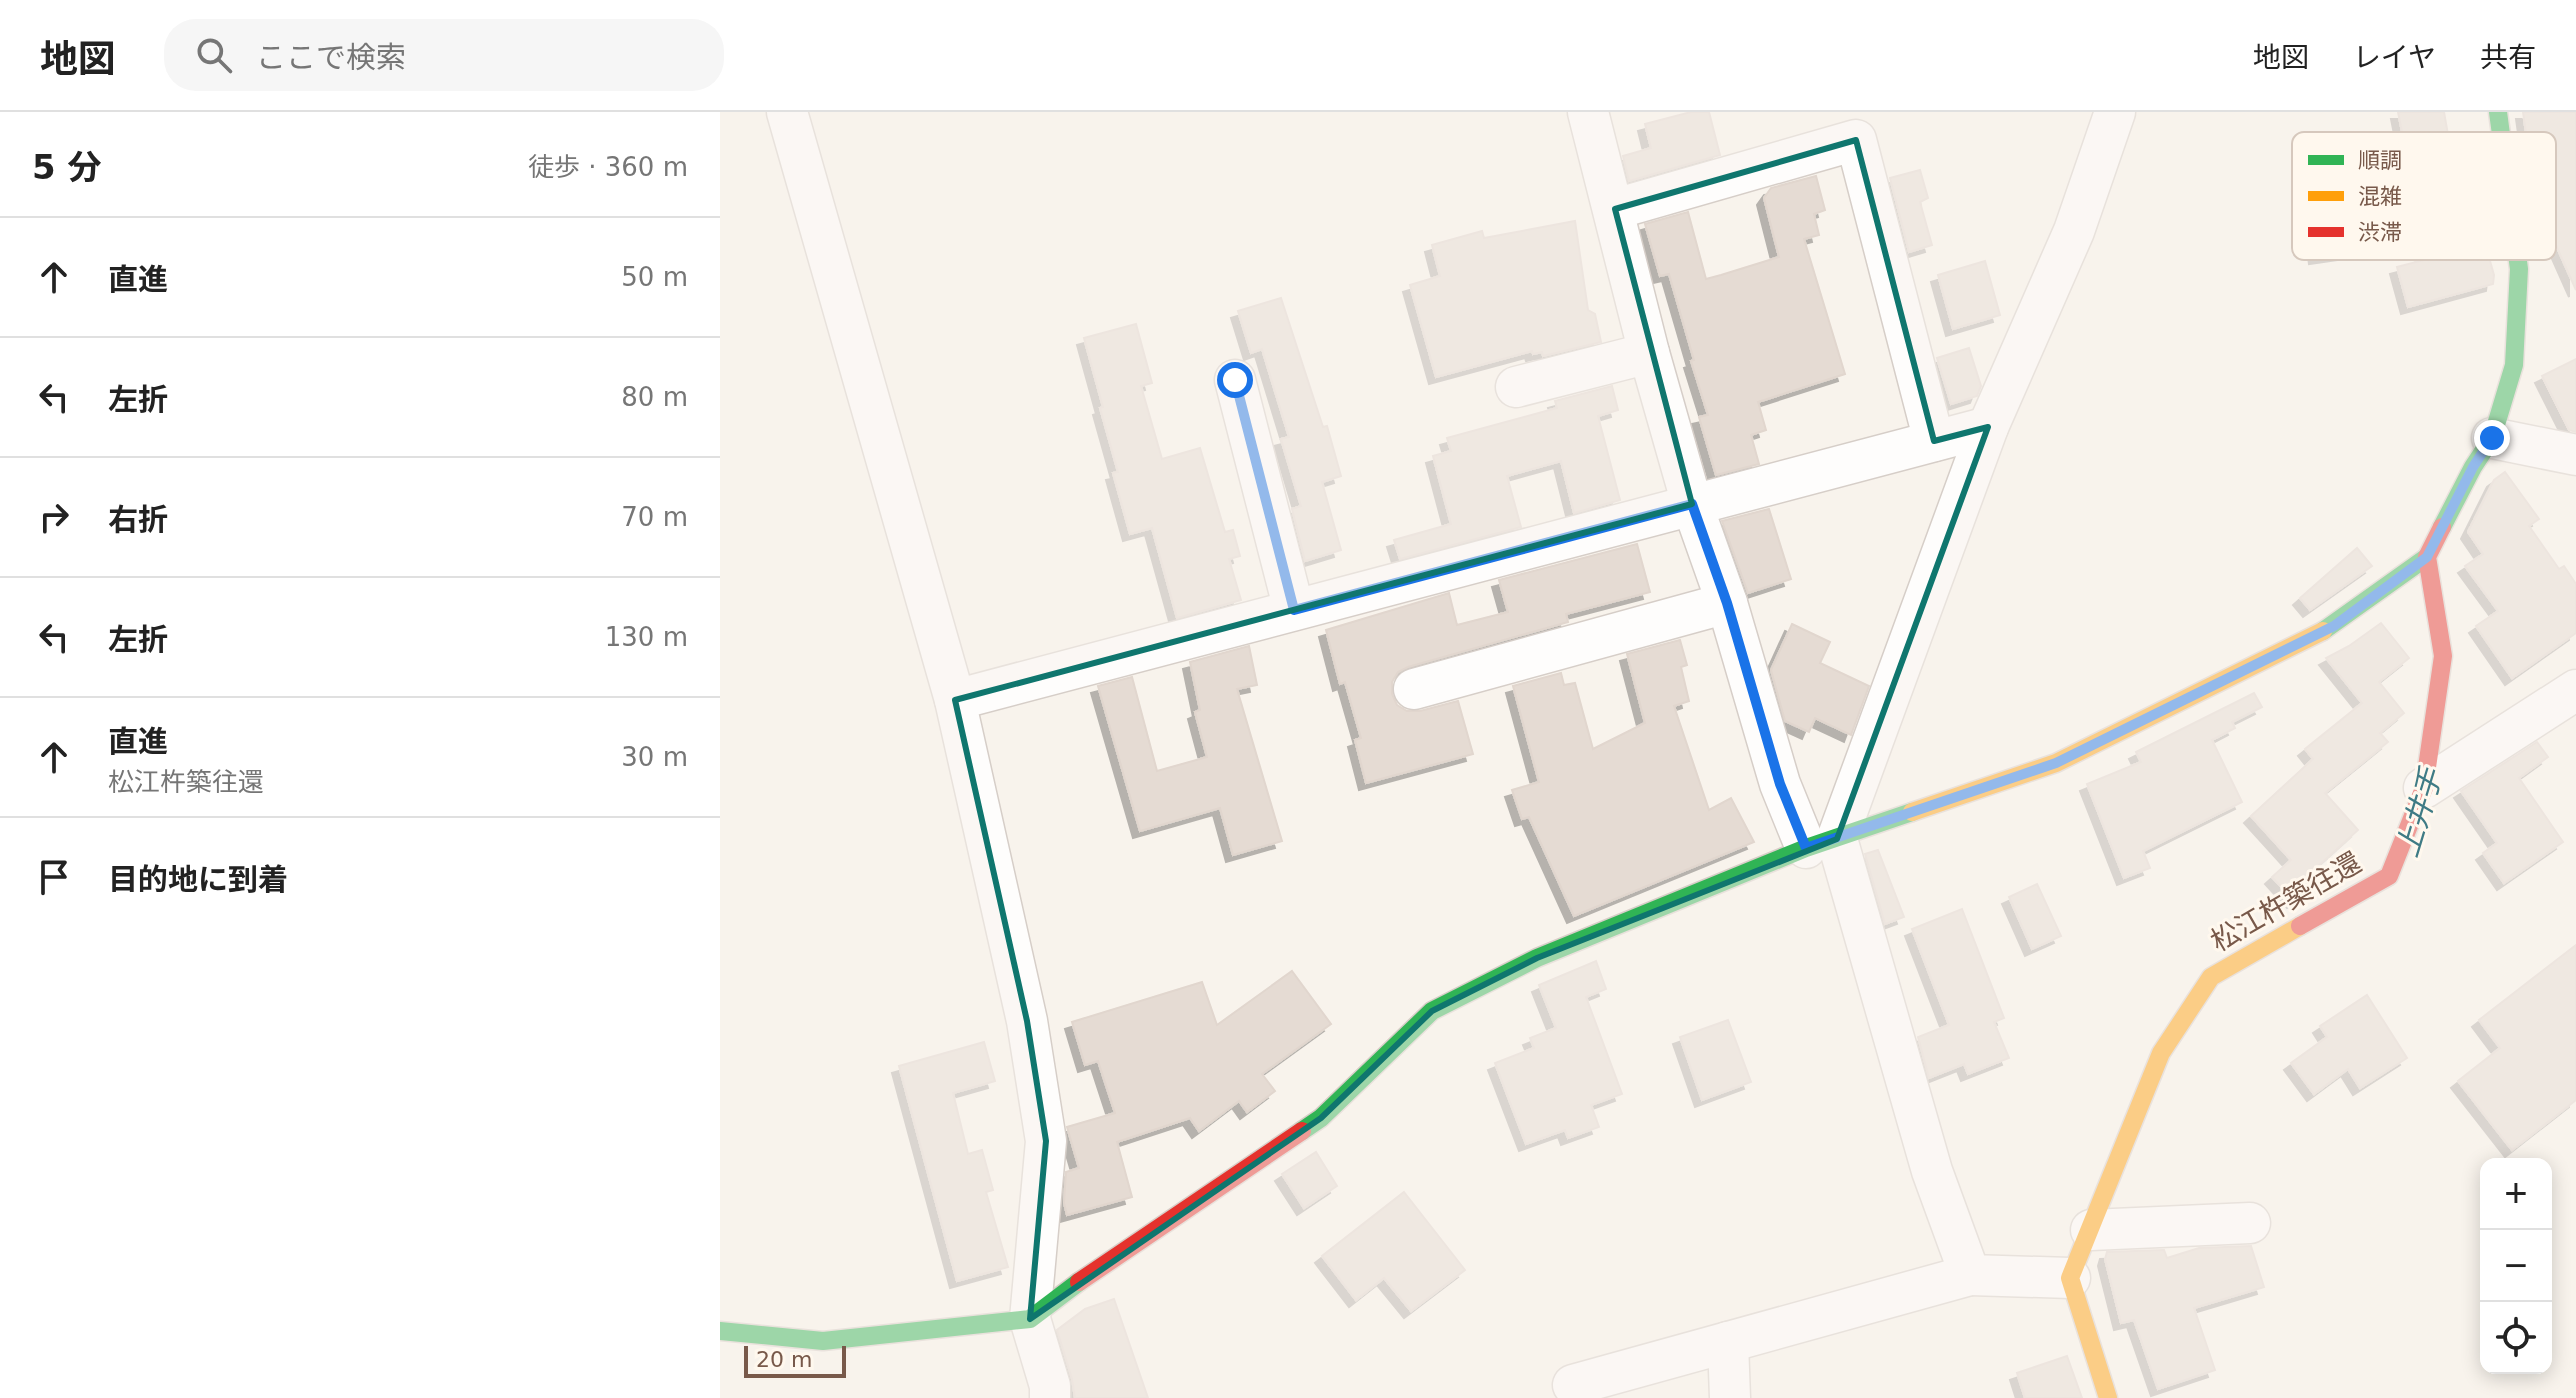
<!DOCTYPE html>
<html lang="ja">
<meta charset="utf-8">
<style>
:root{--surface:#fff;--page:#f6f6f6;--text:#222;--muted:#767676;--line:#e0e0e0}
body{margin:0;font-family:"DejaVu Sans","Noto Sans JP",sans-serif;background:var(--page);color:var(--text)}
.controls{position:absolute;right:24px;bottom:24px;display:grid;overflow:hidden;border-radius:16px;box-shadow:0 4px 20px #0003}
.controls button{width:72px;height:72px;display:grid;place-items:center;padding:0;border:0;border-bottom:2px solid var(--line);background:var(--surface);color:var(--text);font:40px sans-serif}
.scale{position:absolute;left:24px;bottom:20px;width:102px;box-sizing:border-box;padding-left:8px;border:4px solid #78594a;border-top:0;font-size:22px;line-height:28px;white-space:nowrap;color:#78594a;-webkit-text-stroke:6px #fff8ee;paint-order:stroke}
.stop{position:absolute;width:24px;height:24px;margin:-18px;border:6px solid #1a73e8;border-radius:50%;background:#fff}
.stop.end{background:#1a73e8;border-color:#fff;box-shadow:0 2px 8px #0008}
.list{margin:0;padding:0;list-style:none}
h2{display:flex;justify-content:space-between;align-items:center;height:104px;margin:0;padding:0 32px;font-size:34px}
h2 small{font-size:26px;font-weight:400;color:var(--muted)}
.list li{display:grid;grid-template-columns:52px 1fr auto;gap:24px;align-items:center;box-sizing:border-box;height:120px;padding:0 32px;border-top:2px solid var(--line)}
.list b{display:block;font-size:30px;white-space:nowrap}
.list p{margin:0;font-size:26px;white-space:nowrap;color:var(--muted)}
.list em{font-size:26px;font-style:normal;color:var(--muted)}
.icon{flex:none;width:44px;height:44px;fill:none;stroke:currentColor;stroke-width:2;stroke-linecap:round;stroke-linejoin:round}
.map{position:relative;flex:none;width:1856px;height:1286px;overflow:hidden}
header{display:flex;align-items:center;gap:48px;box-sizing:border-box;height:112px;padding:0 40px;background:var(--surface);border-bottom:2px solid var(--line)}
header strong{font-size:38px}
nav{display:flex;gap:44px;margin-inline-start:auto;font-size:28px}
.search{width:560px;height:72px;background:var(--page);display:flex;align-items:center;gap:20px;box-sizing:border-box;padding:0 28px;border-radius:32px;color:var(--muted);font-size:30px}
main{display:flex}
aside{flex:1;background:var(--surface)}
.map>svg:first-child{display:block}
.building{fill:#e5dbd3;stroke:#e1d6ce;stroke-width:2;filter:url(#shadow)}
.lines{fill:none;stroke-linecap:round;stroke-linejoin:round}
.street-casing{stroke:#d6cec8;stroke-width:43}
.fast-casing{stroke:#d8cec8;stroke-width:21}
.slow-casing{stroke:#d8cec8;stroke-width:21}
.jam-casing{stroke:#d8cec8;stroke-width:21}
.street{stroke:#fefdfc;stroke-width:40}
.fast{stroke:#30b455;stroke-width:18}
.slow{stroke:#ff9f0a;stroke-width:18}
.jam{stroke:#e5322d;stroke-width:18}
.route{stroke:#1a73e8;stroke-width:10}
.marked{fill:none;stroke:#0f766e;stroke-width:6;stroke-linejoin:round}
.labels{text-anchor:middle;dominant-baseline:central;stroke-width:6;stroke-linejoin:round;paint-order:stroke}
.street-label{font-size:28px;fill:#78594a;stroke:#fff8ee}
.water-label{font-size:30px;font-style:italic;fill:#3f7b85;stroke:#fff8ee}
.key{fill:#fff8ee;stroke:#d6c8bd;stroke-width:2}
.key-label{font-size:22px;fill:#78594a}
</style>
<header>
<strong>地図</strong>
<div class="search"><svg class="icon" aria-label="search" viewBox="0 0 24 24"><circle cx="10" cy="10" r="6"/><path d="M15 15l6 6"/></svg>ここで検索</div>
<nav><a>地図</a><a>レイヤ</a><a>共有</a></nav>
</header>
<main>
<aside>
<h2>5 分<small>徒歩 · 360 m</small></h2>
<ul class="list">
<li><svg class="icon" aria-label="ahead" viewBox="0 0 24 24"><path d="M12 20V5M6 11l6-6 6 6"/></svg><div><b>直進</b></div><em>50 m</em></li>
<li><svg class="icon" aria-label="left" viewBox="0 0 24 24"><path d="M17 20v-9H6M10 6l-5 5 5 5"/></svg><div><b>左折</b></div><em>80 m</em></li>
<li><svg class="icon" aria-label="right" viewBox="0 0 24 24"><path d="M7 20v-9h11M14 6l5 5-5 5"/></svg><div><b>右折</b></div><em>70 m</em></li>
<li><svg class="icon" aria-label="left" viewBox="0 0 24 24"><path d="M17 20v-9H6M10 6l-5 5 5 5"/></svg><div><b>左折</b></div><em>130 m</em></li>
<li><svg class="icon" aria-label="ahead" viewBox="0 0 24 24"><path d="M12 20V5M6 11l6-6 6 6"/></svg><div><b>直進</b><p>松江杵築往還</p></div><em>30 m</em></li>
<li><svg class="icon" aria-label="arrive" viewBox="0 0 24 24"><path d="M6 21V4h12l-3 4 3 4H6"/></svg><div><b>目的地に到着</b></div></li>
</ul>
</aside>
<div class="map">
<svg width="1856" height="1286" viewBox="0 0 1856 1286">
<defs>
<filter id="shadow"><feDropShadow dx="-7" dy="7" stdDeviation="0" flood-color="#0004"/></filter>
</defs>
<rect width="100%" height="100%" fill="#f8f3ec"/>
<g class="building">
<polygon points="971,0 989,0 1000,43 909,69 903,44 931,36 925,12"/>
<polygon points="1678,0 1724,0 1737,74 1723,77 1739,138 1765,131 1774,163 1773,172 1688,195 1677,155 1704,148 1688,91 1634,100 1639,139 1596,145 1586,71 1689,55"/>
<polygon points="1803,0 1856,0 1856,178 1815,86 1812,65 1817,63 1808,35"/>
<polygon points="1200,58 1208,86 1200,90 1212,133 1189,140 1170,66"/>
<polygon points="1096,64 1105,98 1094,102 1099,123 1084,127 1125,262 1038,290 1046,318 1031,323 1039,352 996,363 979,305 988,303 971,249 974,248 949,162 940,164 925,112 968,100 986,167 1001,163 1059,145 1044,86 1051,76"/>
<polygon points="855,109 868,198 875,202 881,230 823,244 822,240 813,242 812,239 716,265 690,173 720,164 712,133 762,119 764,126"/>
<polygon points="1265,149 1280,203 1233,217 1218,163"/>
<polygon points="561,186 603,315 607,314 621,364 602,370 621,438 585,449 572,397 581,394 561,327 569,325 542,237 531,241 518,199"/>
<polygon points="416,212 432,271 421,274 442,347 480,336 505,420 513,418 520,444 509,447 521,488 457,506 432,416 410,422 393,361 398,360 380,296 383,295 364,226"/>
<polygon points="1249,236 1261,274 1257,284 1231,292 1217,246"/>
<polygon points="1856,247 1856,320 1849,318 1822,264"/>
<polygon points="892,274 898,298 878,304 900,388 854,401 841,349 787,364 801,415 680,447 674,428 731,412 713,344 731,339 727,326 837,296 835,289"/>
<polygon points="1785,360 1819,407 1809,414 1839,457 1844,454 1856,472 1856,521 1792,566 1756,514 1778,499 1745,454 1763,442 1748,420 1774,368"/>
<polygon points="1049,397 1071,467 1028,481 1002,409"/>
<polygon points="917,432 930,480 846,502 848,510 688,555 678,560 672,570 672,582 677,593 687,599 700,599 738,589 753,642 646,671 635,628 641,626 625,570 620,572 606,518 729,481 737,513 788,500 779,468"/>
<polygon points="1637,436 1652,454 1590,498 1580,486"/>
<polygon points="1661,511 1689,546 1659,570 1684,601 1660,621 1668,630 1605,681 1638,718 1588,763 1599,775 1574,789 1552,765 1571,748 1531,704 1593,647 1585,637 1642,591 1606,546 1629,534"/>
<polygon points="1072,512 1110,530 1100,551 1149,574 1131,623 1095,606 1089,620 1065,609 1051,558"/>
<polygon points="960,528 967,553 961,555 969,589 954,594 989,698 1011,686 1034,730 854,804 809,705 802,707 792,678 819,670 793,574 841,561 844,573 855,571 873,637 925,611 907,542"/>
<polygon points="529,534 537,573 517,577 562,729 513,743 500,696 420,719 378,574 412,565 437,659 487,645 475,600 480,598 470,550"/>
<polygon points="1534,581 1542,595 1512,610 1515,616 1492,628 1522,690 1423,739 1430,756 1404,766 1367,672 1421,650 1416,640"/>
<polygon points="1817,630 1828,645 1799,666 1843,730 1784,771 1763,741 1777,731 1741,679"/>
<polygon points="1158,738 1184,805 1165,812 1145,742"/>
<polygon points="1317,772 1341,824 1312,837 1289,785"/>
<polygon points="1242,797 1284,906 1274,910 1289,946 1248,962 1244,952 1209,966 1198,925 1229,913 1192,817"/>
<polygon points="1856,833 1856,988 1792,1038 1738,969 1780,936 1759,908"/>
<polygon points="876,849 886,877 866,885 902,982 871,993 879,1015 848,1026 845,1018 806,1032 775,951 814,936 810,926 836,916 819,873"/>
<polygon points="572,859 611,912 542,962 555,979 527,1000 519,989 479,1019 470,1006 397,1030 412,1085 347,1103 344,1091 346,1060 359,1056 347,1015 395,1001 378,949 365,953 352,910 482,870 497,913"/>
<polygon points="1647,883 1687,946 1640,976 1628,957 1594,982 1571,951 1607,925 1600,914"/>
<polygon points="1008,908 1031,970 982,988 960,925"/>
<polygon points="264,930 275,969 233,981 248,1042 262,1038 273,1078 266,1080 288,1155 237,1169 179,954"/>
<polygon points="596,1040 617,1074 584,1096 562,1062"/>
<polygon points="684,1080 745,1158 691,1199 664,1166 636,1188 602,1144"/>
<polygon points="1531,1134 1544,1175 1474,1196 1495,1258 1438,1277 1414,1208 1401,1211 1385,1147 1387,1140 1444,1138 1447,1146 1479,1136"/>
<polygon points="394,1187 428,1286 355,1286 352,1267 337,1218 365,1197"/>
<polygon points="1347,1244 1362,1286 1305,1286 1297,1261"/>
</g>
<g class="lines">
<defs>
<g id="street">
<polyline points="67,0 235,588 307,909 326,1029 310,1207 330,1274 330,1286"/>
<polyline points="868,0 929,241 972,392 1007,491 1060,672 1086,736"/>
<polyline points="895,97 1136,28 1214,329"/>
<polyline points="515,268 574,498"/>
<polyline points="796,275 929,241"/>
<polyline points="1772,326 1856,343"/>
<polyline points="694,577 1007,491"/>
<polyline points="235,588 1268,315"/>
<polyline points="1704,676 1856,578"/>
<polyline points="1371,1118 1530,1111"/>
<polyline points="1350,1166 1250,1163 1212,1059 1117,727 1268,315 1354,119 1395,0"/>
<polyline points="1008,1230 1010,1286"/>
<polyline points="853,1273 1250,1163"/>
</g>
<g id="fast">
<polyline points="1722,415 1753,355 1772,326 1794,253 1799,157 1778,0"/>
<polyline points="1603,519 1707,445"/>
<polyline points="582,1019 601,1006 712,899 817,846 1086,736 1192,700"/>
<polyline points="0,1219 103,1229 310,1207 359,1170"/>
</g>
<g id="slow">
<polyline points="1192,700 1336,651 1603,519"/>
<polyline points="1388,1286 1350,1166 1441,941 1491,865 1580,814"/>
</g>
<g id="jam">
<polyline points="1580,814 1669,764 1704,676 1723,544 1707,445 1722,415"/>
<polyline points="359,1170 582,1019"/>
</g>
</defs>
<use href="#street" class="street-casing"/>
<use href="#fast" class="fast-casing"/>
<use href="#slow" class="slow-casing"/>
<use href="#jam" class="jam-casing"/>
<use href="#street" class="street"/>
<use href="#fast" class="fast"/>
<use href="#slow" class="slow"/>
<use href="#jam" class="jam"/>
</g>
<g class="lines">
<polyline class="route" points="515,268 574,498 972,392 1007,491 1060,672 1086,736 1336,651 1614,514 1707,445 1753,355 1772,326"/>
</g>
<path d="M0 0H1856V1286H0ZM1136 28 1214 329 1268 315 1117 727 817 846 712 899 601 1006 310 1207 326 1029 307 909 235 588 972 392 895 97Z" fill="#f8f3ec" fill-opacity=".55" fill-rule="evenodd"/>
<path class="marked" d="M1136 28 1214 329 1268 315 1117 727 817 846 712 899 601 1006 310 1207 326 1029 307 909 235 588 972 392 895 97Z"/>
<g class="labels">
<g class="street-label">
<text transform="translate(1566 790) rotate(-30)">松江杵築往還</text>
</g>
<g class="water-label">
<text transform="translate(1699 701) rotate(-73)">上井手</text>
</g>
</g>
<rect x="1572" y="20" width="264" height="128" rx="12" class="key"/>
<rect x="1588" y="43" width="36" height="10" fill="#30b455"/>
<rect x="1588" y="79" width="36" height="10" fill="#ff9f0a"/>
<rect x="1588" y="115" width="36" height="10" fill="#e5322d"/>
<g class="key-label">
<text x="1638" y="56">順調</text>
<text x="1638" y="92">混雑</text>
<text x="1638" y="128">渋滞</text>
</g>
</svg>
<div class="controls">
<button>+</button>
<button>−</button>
<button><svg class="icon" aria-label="locate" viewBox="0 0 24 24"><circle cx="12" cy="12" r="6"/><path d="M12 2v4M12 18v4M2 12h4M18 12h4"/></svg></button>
</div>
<div class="scale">20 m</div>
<div class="stop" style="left:515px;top:268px"></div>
<div class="stop end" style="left:1772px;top:326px"></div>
</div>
</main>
